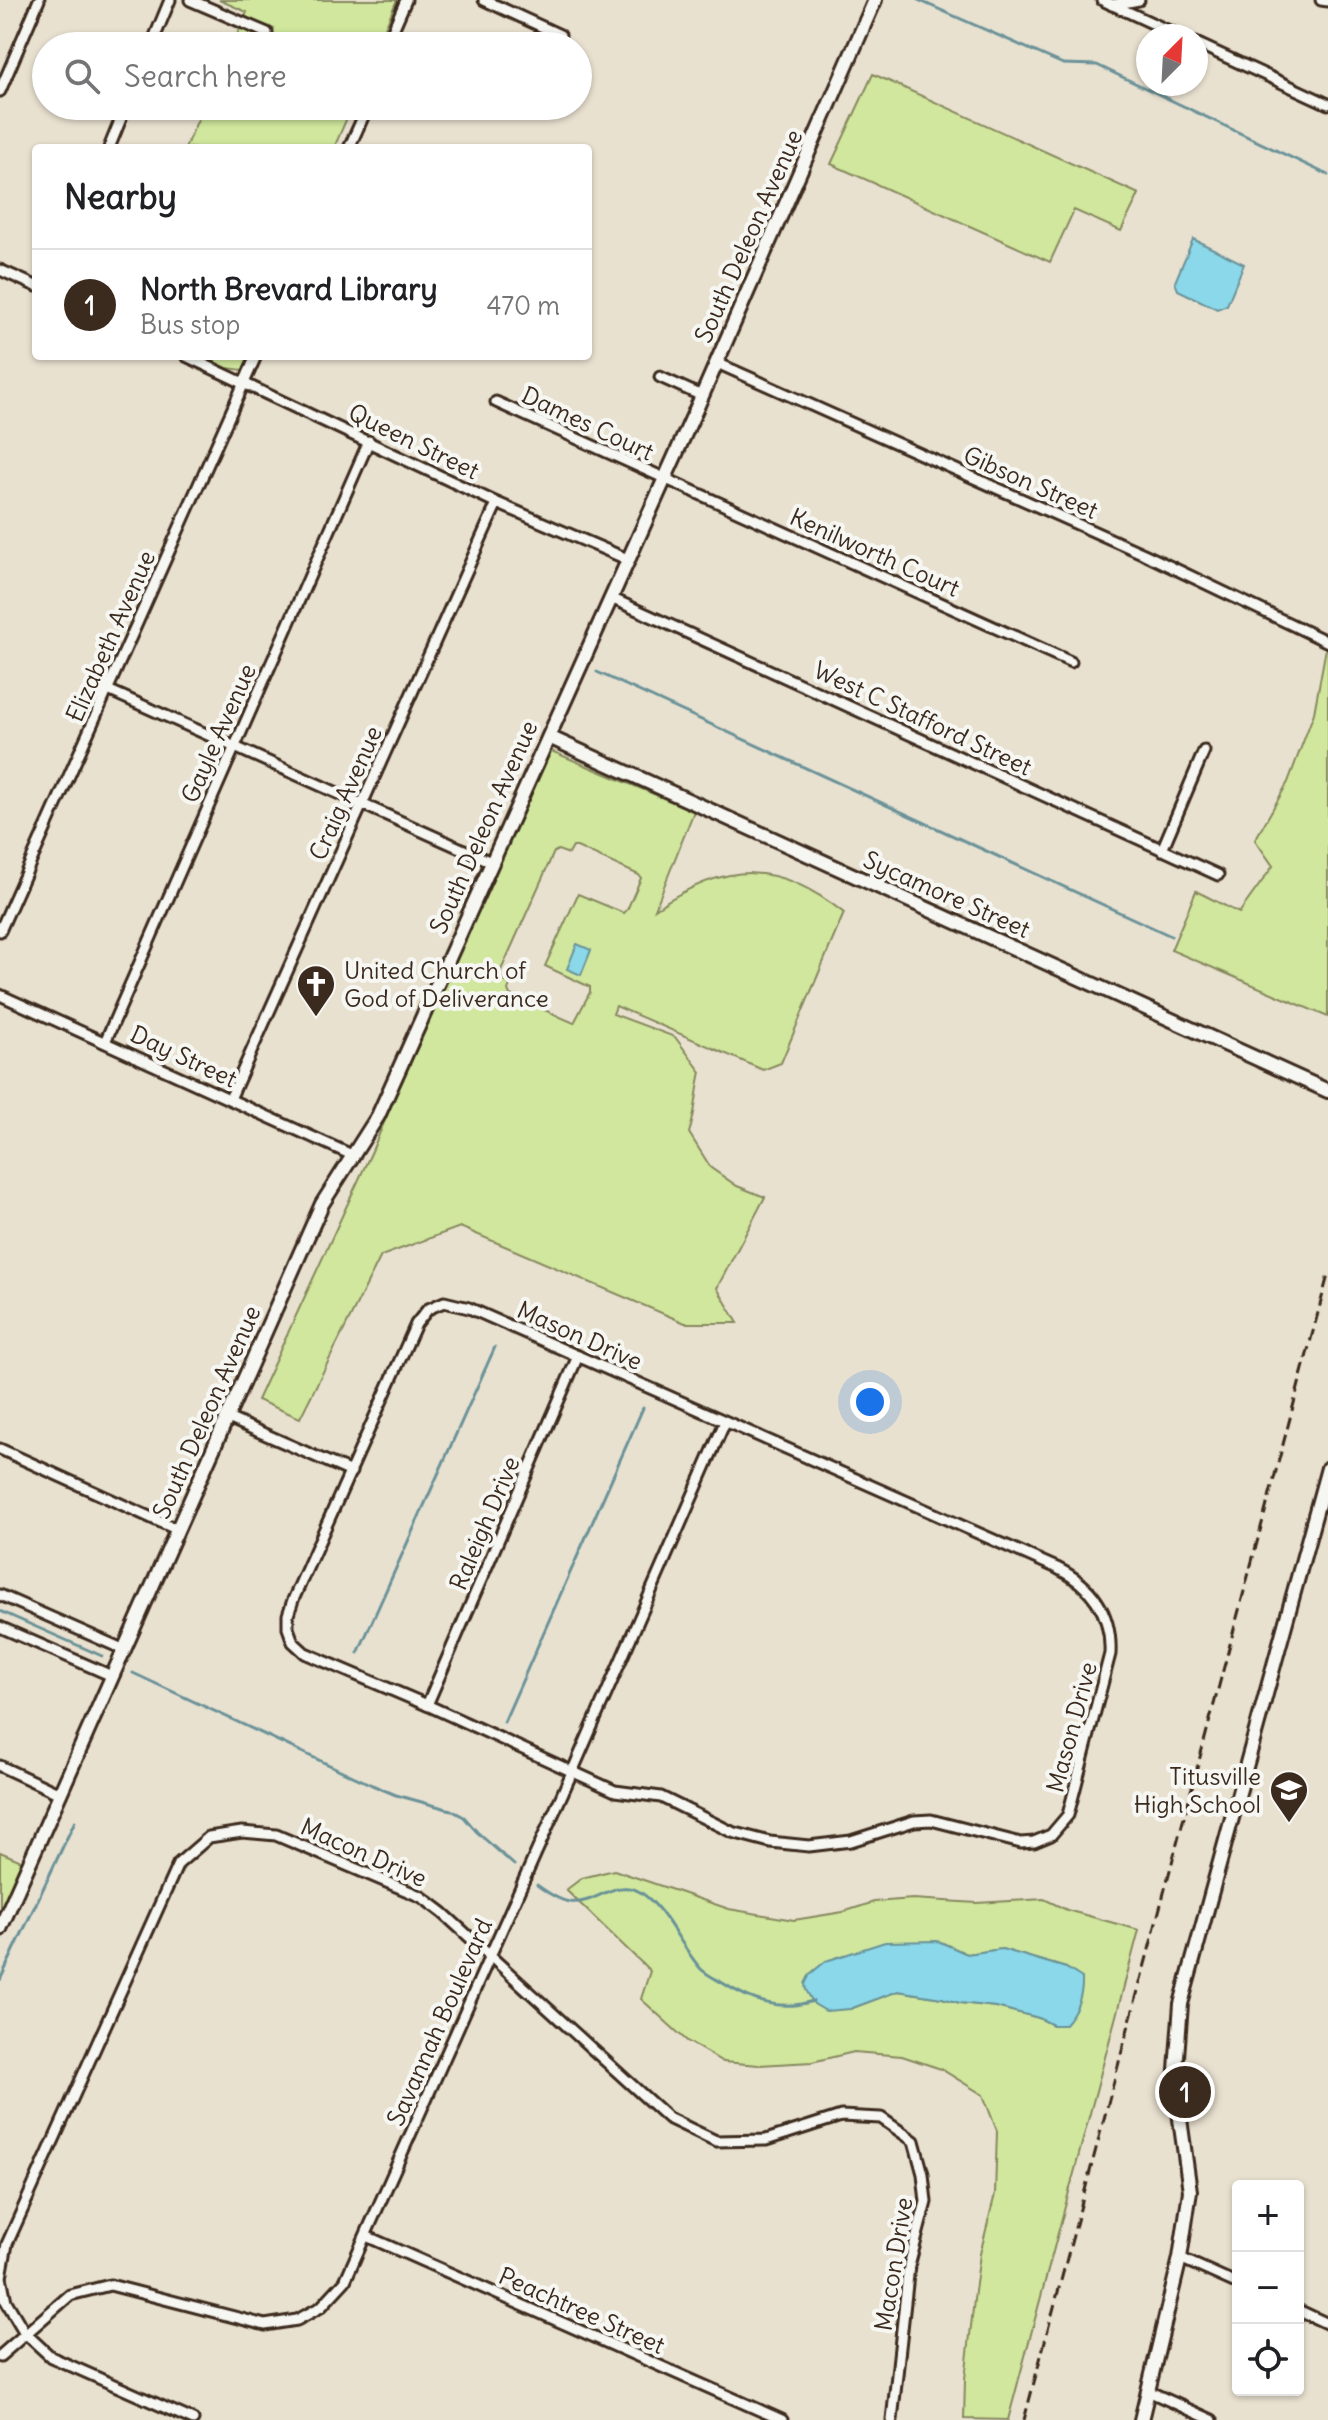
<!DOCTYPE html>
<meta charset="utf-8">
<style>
:root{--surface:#fff;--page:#f2f2f2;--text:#202124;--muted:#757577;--line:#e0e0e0;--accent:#3b2a1e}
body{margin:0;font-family:Delius,sans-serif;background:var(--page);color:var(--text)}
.controls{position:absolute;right:24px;bottom:24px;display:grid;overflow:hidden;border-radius:8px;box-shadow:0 2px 6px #0004}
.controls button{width:72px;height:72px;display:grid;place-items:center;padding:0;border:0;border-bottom:2px solid var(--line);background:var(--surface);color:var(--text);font:40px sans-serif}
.compass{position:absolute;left:1136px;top:24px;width:72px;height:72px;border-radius:50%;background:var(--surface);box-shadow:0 2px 6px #0004;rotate:24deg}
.you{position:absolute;left:870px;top:1402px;width:28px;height:28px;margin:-20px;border:6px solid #fff;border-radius:50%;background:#1a73e8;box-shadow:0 0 0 12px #1a73e833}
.badge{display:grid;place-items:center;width:52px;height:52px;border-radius:50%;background:var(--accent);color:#fff;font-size:26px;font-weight:700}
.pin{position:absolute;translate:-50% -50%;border:4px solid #fff;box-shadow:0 2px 8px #0006}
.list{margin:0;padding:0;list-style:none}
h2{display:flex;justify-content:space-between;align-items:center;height:104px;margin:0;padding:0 32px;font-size:34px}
h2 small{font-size:26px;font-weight:400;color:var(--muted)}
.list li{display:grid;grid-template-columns:52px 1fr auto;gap:24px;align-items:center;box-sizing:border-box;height:112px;padding:0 32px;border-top:2px solid var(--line)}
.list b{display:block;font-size:30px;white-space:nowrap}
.list p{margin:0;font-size:26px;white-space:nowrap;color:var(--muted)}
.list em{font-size:26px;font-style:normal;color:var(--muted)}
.icon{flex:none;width:44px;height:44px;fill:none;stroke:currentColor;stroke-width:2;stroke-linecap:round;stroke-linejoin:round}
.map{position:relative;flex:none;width:1328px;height:2420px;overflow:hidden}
.search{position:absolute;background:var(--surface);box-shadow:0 2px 6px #0004;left:32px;top:32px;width:560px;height:88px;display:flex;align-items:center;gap:20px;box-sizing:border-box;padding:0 28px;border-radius:44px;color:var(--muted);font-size:30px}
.panel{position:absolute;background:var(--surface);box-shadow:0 2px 6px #0004;left:32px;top:144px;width:560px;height:216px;border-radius:8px}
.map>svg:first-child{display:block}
.green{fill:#d0e79d;stroke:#86885e;stroke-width:2;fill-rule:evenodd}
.water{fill:#8ad8e9;stroke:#6a9298;stroke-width:2}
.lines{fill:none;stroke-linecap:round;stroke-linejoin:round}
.stream{stroke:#6a9298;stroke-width:3}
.street-casing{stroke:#3b2a1e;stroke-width:15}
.secondary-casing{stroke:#3b2a1e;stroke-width:18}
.street{stroke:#f6f6f2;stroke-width:9}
.secondary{stroke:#f6f6f2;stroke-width:12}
.rail{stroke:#3b2a1e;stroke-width:3;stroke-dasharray:12 6;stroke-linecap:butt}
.labels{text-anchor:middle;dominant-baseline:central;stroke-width:8;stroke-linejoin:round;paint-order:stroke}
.street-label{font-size:24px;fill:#3b2a1e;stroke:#f6f6f2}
.poi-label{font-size:24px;fill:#3b2a1e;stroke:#f6f6f2;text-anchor:start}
</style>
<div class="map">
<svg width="1328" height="2420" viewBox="0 0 1328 2420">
<rect width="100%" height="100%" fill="#e9e1d0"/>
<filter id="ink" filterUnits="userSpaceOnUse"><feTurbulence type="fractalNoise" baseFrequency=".0125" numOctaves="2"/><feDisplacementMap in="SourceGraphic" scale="16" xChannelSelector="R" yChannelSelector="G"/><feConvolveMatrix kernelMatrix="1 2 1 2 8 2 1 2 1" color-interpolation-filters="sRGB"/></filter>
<g filter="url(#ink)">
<g class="green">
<polygon points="219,0 397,0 377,46 232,46 240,28 269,41 274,29 245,17 247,12"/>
<polygon points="873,74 1139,194 1121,231 1074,210 1050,262 831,164"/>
<polygon points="204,106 352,106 334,148 185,148"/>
<polygon points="202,356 249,356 243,370 227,368"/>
<polygon points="1326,648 1328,649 1328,1017 1171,950 1196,891 1239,913 1273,866 1255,840 1288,782 1314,713"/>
<path d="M549 750 694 811 655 909C725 862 777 859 844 913L781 1063 763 1070 616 1006 613 1014 675 1037 701 1072C696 1093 696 1113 689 1133L711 1168 737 1186 765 1197 717 1288 738 1323H685L460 1227 381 1256 300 1418 257 1400 372 1151 448 971ZM573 847H577L639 875 641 878 627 910 624 913 578 894 545 966 590 987V992L574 1023 510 995 508 990 510 985 498 977 554 852 558 850 569 854Z"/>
<polygon points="0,1852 24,1862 0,1915"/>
<path d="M614 1870 729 1909 794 1920 843 1912 874 1902 913 1899 977 1903 1044 1899 1067 1910 1139 1930 1008 2420 964 2419 965 2379 975 2291 980 2254 995 2194 997 2131 983 2095 941 2069 902 2056 854 2052 812 2062 759 2065 723 2062 687 2041 641 1999 650 1971 566 1890 582 1878ZM938 1941 967 1954 1002 1949 1066 1968 1076 1975 1053 2025 1039 2018 996 2007 960 2003 942 1998 898 1991 850 2009Z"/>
</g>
<g class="water">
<polygon points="1193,239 1244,264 1227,305 1217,309 1178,290 1175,282"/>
<polygon points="577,944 591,950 581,975 567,969"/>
<path d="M938 1941 967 1954 1002 1949 1066 1968 1082 1978C1083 1996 1077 2011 1064 2025H1053L1039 2018 996 2007 960 2003 942 1998 898 1991 850 2009 826 2011 814 2004 806 1990 805 1984 810 1974 826 1961 885 1942Z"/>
</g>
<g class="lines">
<g class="stream">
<polyline points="918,0 1063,64 1097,65 1328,175"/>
<polyline points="597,672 1171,936"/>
<polyline points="0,1611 102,1656"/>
<polyline points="358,1653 495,1347"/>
<polyline points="133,1673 372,1785 396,1795 451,1810 464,1817 477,1832 514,1865"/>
<polyline points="504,1722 643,1408"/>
<path d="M537 1885C547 1892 558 1900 570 1902 594 1906 615 1877 640 1892 665 1907 681 1947 701 1969 706 1974 714 1978 721 1982 751 2001 779 2012 813 2001"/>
<polyline points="0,1980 75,1821"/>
</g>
<defs>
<g id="street">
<polyline points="190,0 267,33"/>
<polyline points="484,0 560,35"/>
<polyline points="1102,0 1180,36"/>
<polyline points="1321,0 1328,1"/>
<polyline points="1112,5 1139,0"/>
<polyline points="1196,43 1328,104"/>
<polyline points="151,46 170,0"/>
<polyline points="386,46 406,0"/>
<polyline points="0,91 39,0"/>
<polyline points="109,148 126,106"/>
<polyline points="349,148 368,106"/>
<polyline points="0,270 36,286"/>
<polyline points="186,356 497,503 627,559"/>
<polyline points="717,363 1144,554 1328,642"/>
<polyline points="660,377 702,396"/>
<polyline points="496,402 1071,662"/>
<polyline points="611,598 1218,875"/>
<polyline points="108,690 491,862"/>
<polyline points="1162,850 1204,751"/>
<polyline points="0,931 256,356"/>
<polyline points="0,995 352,1155"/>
<polyline points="105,1042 369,441"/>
<polyline points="230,1099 497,503"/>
<path d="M444 1302 469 1308 1057 1568C1093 1586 1112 1614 1110 1654L1068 1815 1051 1835 1034 1842 1021 1843 931 1820 914 1821 851 1841 809 1846 770 1842 732 1832 661 1797 615 1791 427 1705 305 1653 293 1642 288 1628V1615L293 1600 416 1324 428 1309Z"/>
<polyline points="228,1418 351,1472"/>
<polyline points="0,1449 178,1530"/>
<polyline points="0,1595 125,1650"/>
<polyline points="0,1627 112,1676"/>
<polyline points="427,1705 578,1356"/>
<polyline points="0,1766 60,1794"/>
<polyline points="366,2236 782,2420"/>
<polyline points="1180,2258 1238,2284"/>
<polyline points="1298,2310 1328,2324"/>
<polyline points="0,2356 70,2295 110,2285 265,2325 297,2320 321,2307 345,2281 573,1770 725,1422"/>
<polyline points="1148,2391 1212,2420"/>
<polyline points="193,2420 51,2357 25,2333 6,2301 1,2277 7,2244 178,1864 209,1837 242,1832 276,1835 422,1897 443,1913 668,2118 716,2141 766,2140 841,2116 881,2118 914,2141 923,2174 926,2202 909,2266 892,2420"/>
</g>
<g id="secondary">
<polyline points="549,737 1328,1091"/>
<polyline points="0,1929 322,1204 378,1116 702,396 875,0"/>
<polyline points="1141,2420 1180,2258 1190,2191 1175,2083 1181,2004 1328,1468"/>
</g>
</defs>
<use href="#street" class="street-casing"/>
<use href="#secondary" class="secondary-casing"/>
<use href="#street" class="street"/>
<use href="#secondary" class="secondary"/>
<polyline class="rail" points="1024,2420 1328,1275"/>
</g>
</g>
<defs>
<symbol id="church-pin" viewBox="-11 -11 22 30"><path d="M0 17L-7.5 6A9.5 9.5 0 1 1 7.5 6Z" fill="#3b2a1e" stroke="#f6f6f2"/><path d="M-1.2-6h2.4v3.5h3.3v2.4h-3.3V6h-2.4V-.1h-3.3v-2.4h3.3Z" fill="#fff"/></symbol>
<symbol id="school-pin" viewBox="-11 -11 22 30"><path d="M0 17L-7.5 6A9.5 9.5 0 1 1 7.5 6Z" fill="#3b2a1e" stroke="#f6f6f2"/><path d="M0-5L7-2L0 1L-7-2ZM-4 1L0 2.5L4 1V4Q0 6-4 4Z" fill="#fff"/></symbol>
</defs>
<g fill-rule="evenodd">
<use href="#church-pin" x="294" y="962" width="44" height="60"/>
<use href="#school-pin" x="1267" y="1768" width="44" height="60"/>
</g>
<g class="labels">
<g class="street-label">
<text transform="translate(748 236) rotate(-66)">South Deleon Avenue</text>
<text transform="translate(588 423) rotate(25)">Dames Court</text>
<text transform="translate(414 441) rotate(26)">Queen Street</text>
<text transform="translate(1031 482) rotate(24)">Gibson Street</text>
<text transform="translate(875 552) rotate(24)">Kenilworth Court</text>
<text transform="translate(110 636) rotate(-66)">Elizabeth Avenue</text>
<text transform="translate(923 718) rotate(25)">West C Stafford Street</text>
<text transform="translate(218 733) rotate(-66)">Gayle Avenue</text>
<text transform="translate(345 793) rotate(-66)">Craig Avenue</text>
<text transform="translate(483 827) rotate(-66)">South Deleon Avenue</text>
<text transform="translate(947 894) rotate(24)">Sycamore Street</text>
<text transform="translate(184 1056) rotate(25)">Day Street</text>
<text transform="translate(580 1335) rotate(24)">Mason Drive</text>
<text transform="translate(206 1412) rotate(-66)">South Deleon Avenue</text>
<text transform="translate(484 1523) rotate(-67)">Raleigh Drive</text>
<text transform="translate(1071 1727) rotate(-75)">Mason Drive</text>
<text transform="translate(364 1852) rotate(24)">Macon Drive</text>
<text transform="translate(439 2022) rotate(-66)">Savannah Boulevard</text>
<text transform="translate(893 2264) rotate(-81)">Macon Drive</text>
<text transform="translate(582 2310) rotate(24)">Peachtree Street</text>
</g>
<g class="poi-label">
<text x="344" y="970">United Church of<tspan x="344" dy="28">God of Deliverance</tspan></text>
<text x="1261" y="1776" text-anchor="end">Titusville<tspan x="1261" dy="28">High School</tspan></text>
</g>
</g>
</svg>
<div class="controls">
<button>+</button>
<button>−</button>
<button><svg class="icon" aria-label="locate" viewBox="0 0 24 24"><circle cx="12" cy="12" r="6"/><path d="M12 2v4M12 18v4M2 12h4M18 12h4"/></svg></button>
</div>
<svg class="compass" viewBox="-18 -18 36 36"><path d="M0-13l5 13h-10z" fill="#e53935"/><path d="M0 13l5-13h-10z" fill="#757577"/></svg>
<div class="you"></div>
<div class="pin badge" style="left:1185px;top:2092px">1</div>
<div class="search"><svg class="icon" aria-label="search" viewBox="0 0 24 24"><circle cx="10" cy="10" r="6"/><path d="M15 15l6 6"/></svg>Search here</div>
<section class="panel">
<h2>Nearby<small></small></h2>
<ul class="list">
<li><span class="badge">1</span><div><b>North Brevard Library</b><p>Bus stop</p></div><em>470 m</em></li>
</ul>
</section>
</div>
